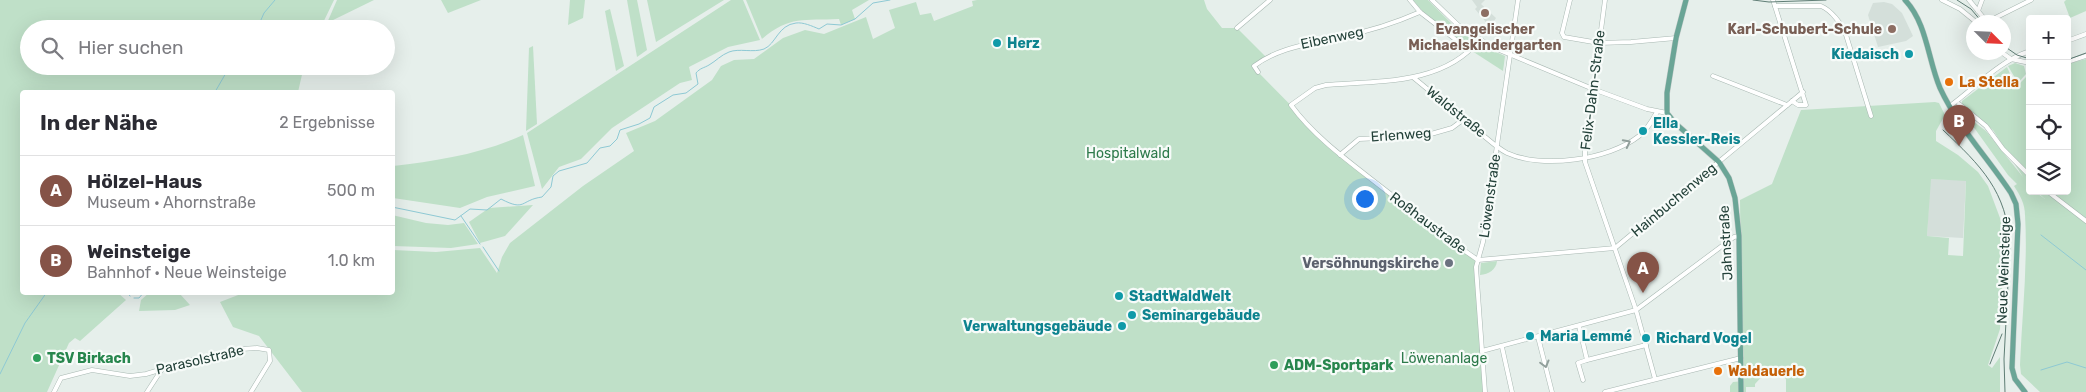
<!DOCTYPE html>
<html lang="de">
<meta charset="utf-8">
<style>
:root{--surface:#fff;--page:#f2f2f3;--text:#2b2b33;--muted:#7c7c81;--line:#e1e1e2;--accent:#855347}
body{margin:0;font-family:Rubik,sans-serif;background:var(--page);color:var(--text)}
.controls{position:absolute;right:15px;top:15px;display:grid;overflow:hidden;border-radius:5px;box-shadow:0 5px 20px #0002}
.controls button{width:45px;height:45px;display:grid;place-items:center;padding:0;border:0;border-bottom:1px solid var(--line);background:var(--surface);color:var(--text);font:25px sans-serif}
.compass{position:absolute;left:1966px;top:15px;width:45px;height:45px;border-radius:50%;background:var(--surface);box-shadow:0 5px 20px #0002;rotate:114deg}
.you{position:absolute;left:1364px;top:198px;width:18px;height:18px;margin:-12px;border:4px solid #fff;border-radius:50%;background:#1a73e8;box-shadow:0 0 0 8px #1a73e833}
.badge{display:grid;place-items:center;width:32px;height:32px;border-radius:50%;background:var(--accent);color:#fff;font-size:16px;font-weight:700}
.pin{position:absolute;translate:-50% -41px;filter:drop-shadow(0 1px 2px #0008)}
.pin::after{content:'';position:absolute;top:26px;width:18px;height:15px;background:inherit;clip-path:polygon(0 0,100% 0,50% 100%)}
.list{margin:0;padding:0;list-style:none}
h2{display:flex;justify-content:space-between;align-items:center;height:65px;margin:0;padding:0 20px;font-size:21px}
h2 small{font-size:16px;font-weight:400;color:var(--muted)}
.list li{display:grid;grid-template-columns:32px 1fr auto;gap:15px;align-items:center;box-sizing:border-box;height:70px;padding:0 20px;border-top:1px solid var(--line)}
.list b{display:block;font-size:19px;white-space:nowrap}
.list p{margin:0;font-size:16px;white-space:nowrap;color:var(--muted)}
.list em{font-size:16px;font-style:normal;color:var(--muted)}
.icon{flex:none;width:28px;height:28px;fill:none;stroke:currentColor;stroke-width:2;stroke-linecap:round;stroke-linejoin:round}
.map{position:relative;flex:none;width:2086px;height:392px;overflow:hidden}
.search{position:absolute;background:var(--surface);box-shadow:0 5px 20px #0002;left:20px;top:20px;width:375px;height:55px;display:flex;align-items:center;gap:12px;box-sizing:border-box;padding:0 18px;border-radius:28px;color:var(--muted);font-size:19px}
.panel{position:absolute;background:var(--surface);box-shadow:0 5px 20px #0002;left:20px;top:90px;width:375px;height:205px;border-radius:5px}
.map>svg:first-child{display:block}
.built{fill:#d4dfda}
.green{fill:#bfe0c8;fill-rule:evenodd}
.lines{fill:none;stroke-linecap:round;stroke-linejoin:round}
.stream{stroke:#8ec9d4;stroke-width:1}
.minor-casing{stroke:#a8b8b2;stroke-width:5}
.major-casing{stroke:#c2cac8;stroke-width:6}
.minor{stroke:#fff;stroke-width:4}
.major{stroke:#6aa596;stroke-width:5}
.tram{stroke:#5f7d75;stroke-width:1}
.oneway{stroke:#92a09c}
.education-dot{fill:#8d6e63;stroke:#f7fbf9;stroke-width:2}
.culture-dot{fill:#0f9aa8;stroke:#f7fbf9;stroke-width:2}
.food-dot{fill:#e8710a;stroke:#f7fbf9;stroke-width:2}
.worship-dot{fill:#6b7280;stroke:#f7fbf9;stroke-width:2}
.leisure-dot{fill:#2e9e5b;stroke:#f7fbf9;stroke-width:2}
.labels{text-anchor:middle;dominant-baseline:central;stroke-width:4.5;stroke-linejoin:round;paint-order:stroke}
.education-label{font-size:14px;font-weight:bold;fill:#785e54;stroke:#f7fbf9}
.street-label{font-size:14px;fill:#24423a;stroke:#f7fbf9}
.culture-label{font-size:14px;font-weight:bold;fill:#0d838f;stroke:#f7fbf9;text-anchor:start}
.food-label{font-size:14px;font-weight:bold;fill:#c56008;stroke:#f7fbf9;text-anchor:start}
.park-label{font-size:14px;fill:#2d7a4b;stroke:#f7fbf9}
.worship-label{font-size:14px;font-weight:bold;fill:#5b616d;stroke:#f7fbf9;text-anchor:end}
.leisure-label{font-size:14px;font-weight:bold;fill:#27864d;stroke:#f7fbf9;text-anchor:start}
</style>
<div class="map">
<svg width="2086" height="392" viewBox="0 0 2086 392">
<rect width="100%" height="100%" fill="#e6efeb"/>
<g class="built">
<polygon points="1472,0 1485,0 1481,4 1496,18 1490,27 1475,9 1477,7"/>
<polygon points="1884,2 1892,4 1902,13 1913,36 1906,41 1878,47 1868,15 1873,3"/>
<polygon points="1930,179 1966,180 1963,238 1927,236"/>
</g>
<g class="green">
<polygon points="0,0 334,0 320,29 29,29 29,66 304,66 298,92 22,92 22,292 118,293 126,300 80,341 75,338 69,343 47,392 0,392"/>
<polygon points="337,0 374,0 327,23"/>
<polygon points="441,0 481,0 448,13"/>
<polygon points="570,0 585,0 583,18 568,25"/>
<polygon points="627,0 637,0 647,50 637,57"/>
<polygon points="647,0 724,0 656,42"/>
<polygon points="731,0 743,0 760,40 728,47 689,67 692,80 680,83 612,128 581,159 559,167 542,189 527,133"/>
<path d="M746 0H869L852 10 855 19 841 25 839 19C804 21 790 15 762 39Z"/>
<polygon points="977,0 1204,0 1207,9 1222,28 1237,28 1266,57 1254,66 1258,72 1340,155 1478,260 1476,267 1485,392 302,392 259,336 233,327 220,302 246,292 392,292 393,250 436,252 480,248 497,273 502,257 510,243 583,186 634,151 626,133 655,121 712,80 721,66 734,60 754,59 783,38 805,30 824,34 866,17 873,39 895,28 889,10 916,2 920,15 931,13 934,21 973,6 972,1"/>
<polygon points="1413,0 1428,0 1457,29 1474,41 1472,43 1463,44 1424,13"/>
<polygon points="2066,0 2086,0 2086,11 2070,18 2064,2"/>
<polygon points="610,9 624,66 616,71 605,11"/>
<polygon points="1480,45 1505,56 1503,71 1472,51"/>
<polygon points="533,46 537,124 526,131 529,48"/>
<path d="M2086 59V392H2040L2021 374 2020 365C2022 315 2028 264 2025 215 2025 204 2020 195 2014 186L2017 184 2008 175 1965 115 1986 131 2023 177 1993 130 1962 107V101L2007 67 2011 76 2018 85 2027 76 2030 66V185L2026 182 2030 186V191H2034L2045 199 2036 191H2067V64Z"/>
<polygon points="2015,63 2024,66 2026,74 2018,83 2008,66"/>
<path d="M1935 102 1939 103 1945 115 1936 131V141L1958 155 1978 172 1988 186 2003 226 2004 250 2000 329 1988 365 1992 368 2000 357V392H1786V379L1778 372H1766L1755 384V387H1746V392H1730V386L1733 382 1744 381 1742 356 1740 200 1772 184 1801 110ZM1931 179 1966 181 1963 256 1948 255 1949 238 1927 236Z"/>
<path d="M523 135 535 186 487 197 460 208 393 198V166C437 161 482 154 523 135Z"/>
<polygon points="533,205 505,236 480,243 469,222 489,208"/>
<polygon points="392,215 426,223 448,225 464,223 478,244 451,248 393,246"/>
<path d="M1497 261C1496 270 1489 274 1480 275L1481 263Z"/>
<polygon points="150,292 179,293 190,305 175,310 139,311 141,300"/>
</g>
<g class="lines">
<g class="stream">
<polyline points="257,29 264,13 275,0"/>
<polyline points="215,92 230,66"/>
<path d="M392 207 455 220 470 209 487 210 501 199C526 212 520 200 542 197L551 187 553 176 559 171 587 163 600 148 610 146 617 139 620 130 639 124 650 118 654 107 673 95 686 93 698 84 696 73C700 68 704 68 709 65 716 61 721 55 729 52 739 48 753 53 764 49 776 44 778 25 796 23 803 22 812 26 819 29L827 24 841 25 855 19 873 3 890 0"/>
<polyline points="461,216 480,244"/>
<polyline points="2041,235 2086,270"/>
<polyline points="483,247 499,271"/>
<polyline points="127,292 130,296"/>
<polyline points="134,298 139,298 144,292"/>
<polyline points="2041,370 2067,362 2086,368"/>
<polyline points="0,374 25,323 47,292"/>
</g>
<defs>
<g id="minor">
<polyline points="1410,0 1420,12 1469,50"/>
<polyline points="1432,0 1458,25 1492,47 1593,89 1647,109 1667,113"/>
<polyline points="1570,0 1562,33 1564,37 1599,43 1631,42 1676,38"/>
<polyline points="1605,0 1585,151 1585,162 1636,310 1655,379"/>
<polyline points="1773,0 1806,105 1798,105 1792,101"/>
<polyline points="1942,0 1960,9 1976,22"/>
<polyline points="1969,0 1987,22"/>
<path d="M1775 6H1821C1831 10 1842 24 1846 35L1871 116"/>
<polyline points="1978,11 1982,0"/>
<polyline points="1987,22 2031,0"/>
<polyline points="1237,28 1270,0"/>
<polyline points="2067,41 2086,34"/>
<polyline points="2001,52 2011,59 2030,63"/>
<polyline points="2067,62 2086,56"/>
<path d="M1258 72 1254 66C1281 46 1312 44 1344 36 1370 31 1395 23 1420 12"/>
<polyline points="1713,76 1787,105"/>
<path d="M1414 78C1436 96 1457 114 1479 132 1488 139 1497 148 1507 153 1541 169 1609 160 1639 136 1647 130 1652 121 1657 112"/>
<polyline points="1959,104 1986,126 2003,149 2030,176"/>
<path d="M1950 106C1976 87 1999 61 2030 51"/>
<polyline points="1340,155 1359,139 1424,136 1452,128 1464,119"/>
<polyline points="2047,191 2086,221"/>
<path d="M1478 260C1445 238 1415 213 1384 189 1351 163 1315 138 1291 105L1315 88 1326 85C1377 81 1444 85 1479 40"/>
<polyline points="1478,260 1615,248 1803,92"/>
<polyline points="1579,326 1587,360 1578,363 1583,380"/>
<polyline points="1538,337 1552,392"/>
<polyline points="1502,347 1512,392"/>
<polyline points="1482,351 1636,310 1734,237 1739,236"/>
<polyline points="1587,360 1646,345"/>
<polyline points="54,392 61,378 92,370 130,376 146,374 196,359 242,349 257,348 269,350 270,361 251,392"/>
<polyline points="147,392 162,369"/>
<polyline points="1485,392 1476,267 1483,242 1518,0"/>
<polyline points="1605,392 1741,358"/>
</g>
<g id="major">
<polyline points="1686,0 1676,38 1667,93 1667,113 1675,123 1719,162 1729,178 1735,198 1739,236 1741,392"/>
<path d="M1905 0C1927 23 1928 60 1940 88 1958 127 1988 158 2011 193L2016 204 2018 224 2012 368 2015 379 2025 392"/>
</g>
</defs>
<use href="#minor" class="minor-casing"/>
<use href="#major" class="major-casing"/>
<use href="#minor" class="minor"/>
<use href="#major" class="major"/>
<g class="tram">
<polyline points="1753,0 1769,2 1826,0"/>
<polyline points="1957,0 1971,9 1982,22"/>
<polyline points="2004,46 2017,55 2030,59"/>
<polyline points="2067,60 2086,53"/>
<path d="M1943 130C1981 166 2007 191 2010 246L2004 359 2005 392"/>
<polyline points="1990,364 2002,334"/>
</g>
</g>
<defs><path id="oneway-chevron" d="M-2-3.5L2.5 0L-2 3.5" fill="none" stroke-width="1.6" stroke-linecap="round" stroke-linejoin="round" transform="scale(1.25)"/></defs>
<g class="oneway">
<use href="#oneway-chevron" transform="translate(1627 143) rotate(-27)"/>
<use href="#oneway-chevron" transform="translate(1545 364) rotate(75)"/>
</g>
<g class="education-dot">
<circle cx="1485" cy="13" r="5"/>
<circle cx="1892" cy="29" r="5"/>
</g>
<g class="culture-dot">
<circle cx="997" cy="43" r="5"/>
<circle cx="1909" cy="54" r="5"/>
<circle cx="1643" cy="131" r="5"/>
<circle cx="1119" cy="296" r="5"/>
<circle cx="1132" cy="315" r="5"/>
<circle cx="1122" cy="326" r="5"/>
<circle cx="1530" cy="336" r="5"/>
<circle cx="1646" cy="338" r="5"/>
</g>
<g class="food-dot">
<circle cx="1949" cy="82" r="5"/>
<circle cx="1718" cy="371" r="5"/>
</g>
<circle class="worship-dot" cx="1449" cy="263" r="5"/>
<g class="leisure-dot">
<circle cx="37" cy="358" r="5"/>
<circle cx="1274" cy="365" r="5"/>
</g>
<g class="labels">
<g class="education-label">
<text x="1485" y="29">Evangelischer<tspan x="1485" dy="16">Michaelskindergarten</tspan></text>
<text x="1882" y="29" text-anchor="end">Karl-Schubert-Schule</text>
</g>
<g class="street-label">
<text transform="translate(1332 38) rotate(-12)">Eibenweg</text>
<text transform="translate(1593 90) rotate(-83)">Felix-Dahn-Straße</text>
<text transform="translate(1456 112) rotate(39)">Waldstraße</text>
<text transform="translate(1401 135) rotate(-4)">Erlenweg</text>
<text transform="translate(1490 196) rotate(-82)">Löwenstraße</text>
<text transform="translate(1674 200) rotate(-40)">Hainbuchenweg</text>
<text transform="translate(1428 223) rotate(37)">Roßhaustraße</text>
<text transform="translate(1726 243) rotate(-93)">Jahnstraße</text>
<text transform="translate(2004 270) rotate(-88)">Neue Weinsteige</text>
<text transform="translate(200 360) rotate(-13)">Parasolstraße</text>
</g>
<g class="culture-label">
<text x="1007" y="43">Herz</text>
<text x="1899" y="54" text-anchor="end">Kiedaisch</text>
<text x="1653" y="123">Ella<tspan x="1653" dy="16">Kessler-Reis</tspan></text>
<text x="1129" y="296">StadtWaldWelt</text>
<text x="1142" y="315">Seminargebäude</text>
<text x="1112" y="326" text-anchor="end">Verwaltungsgebäude</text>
<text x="1540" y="336">Maria Lemmé</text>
<text x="1656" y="338">Richard Vogel</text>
</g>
<g class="food-label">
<text x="1959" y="82">La Stella</text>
<text x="1728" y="371">Waldauerle</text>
</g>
<g class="park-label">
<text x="1128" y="153">Hospitalwald</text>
<text x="1444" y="358">Löwenanlage</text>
</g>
<g class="worship-label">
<text x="1439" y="263">Versöhnungskirche</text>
</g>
<g class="leisure-label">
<text x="47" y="358">TSV Birkach</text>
<text x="1284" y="365">ADM-Sportpark</text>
</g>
</g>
</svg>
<div class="controls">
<button>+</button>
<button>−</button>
<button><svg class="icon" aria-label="locate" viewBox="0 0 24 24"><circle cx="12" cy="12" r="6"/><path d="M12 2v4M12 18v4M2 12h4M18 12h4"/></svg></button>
<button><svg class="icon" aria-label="layers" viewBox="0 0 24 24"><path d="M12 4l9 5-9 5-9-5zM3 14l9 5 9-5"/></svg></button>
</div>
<svg class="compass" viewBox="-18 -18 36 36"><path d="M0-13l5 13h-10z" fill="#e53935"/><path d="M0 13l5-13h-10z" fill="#7c7c81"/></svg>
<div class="you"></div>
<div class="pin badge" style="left:1643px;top:293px">A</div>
<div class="pin badge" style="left:1959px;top:146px">B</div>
<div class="search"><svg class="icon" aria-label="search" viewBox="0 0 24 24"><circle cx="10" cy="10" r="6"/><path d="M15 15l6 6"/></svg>Hier suchen</div>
<section class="panel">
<h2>In der Nähe<small>2 Ergebnisse</small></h2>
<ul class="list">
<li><span class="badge">A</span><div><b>Hölzel-Haus</b><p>Museum · Ahornstraße</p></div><em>500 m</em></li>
<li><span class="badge">B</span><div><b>Weinsteige</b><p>Bahnhof · Neue Weinsteige</p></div><em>1.0 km</em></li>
</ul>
</section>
</div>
